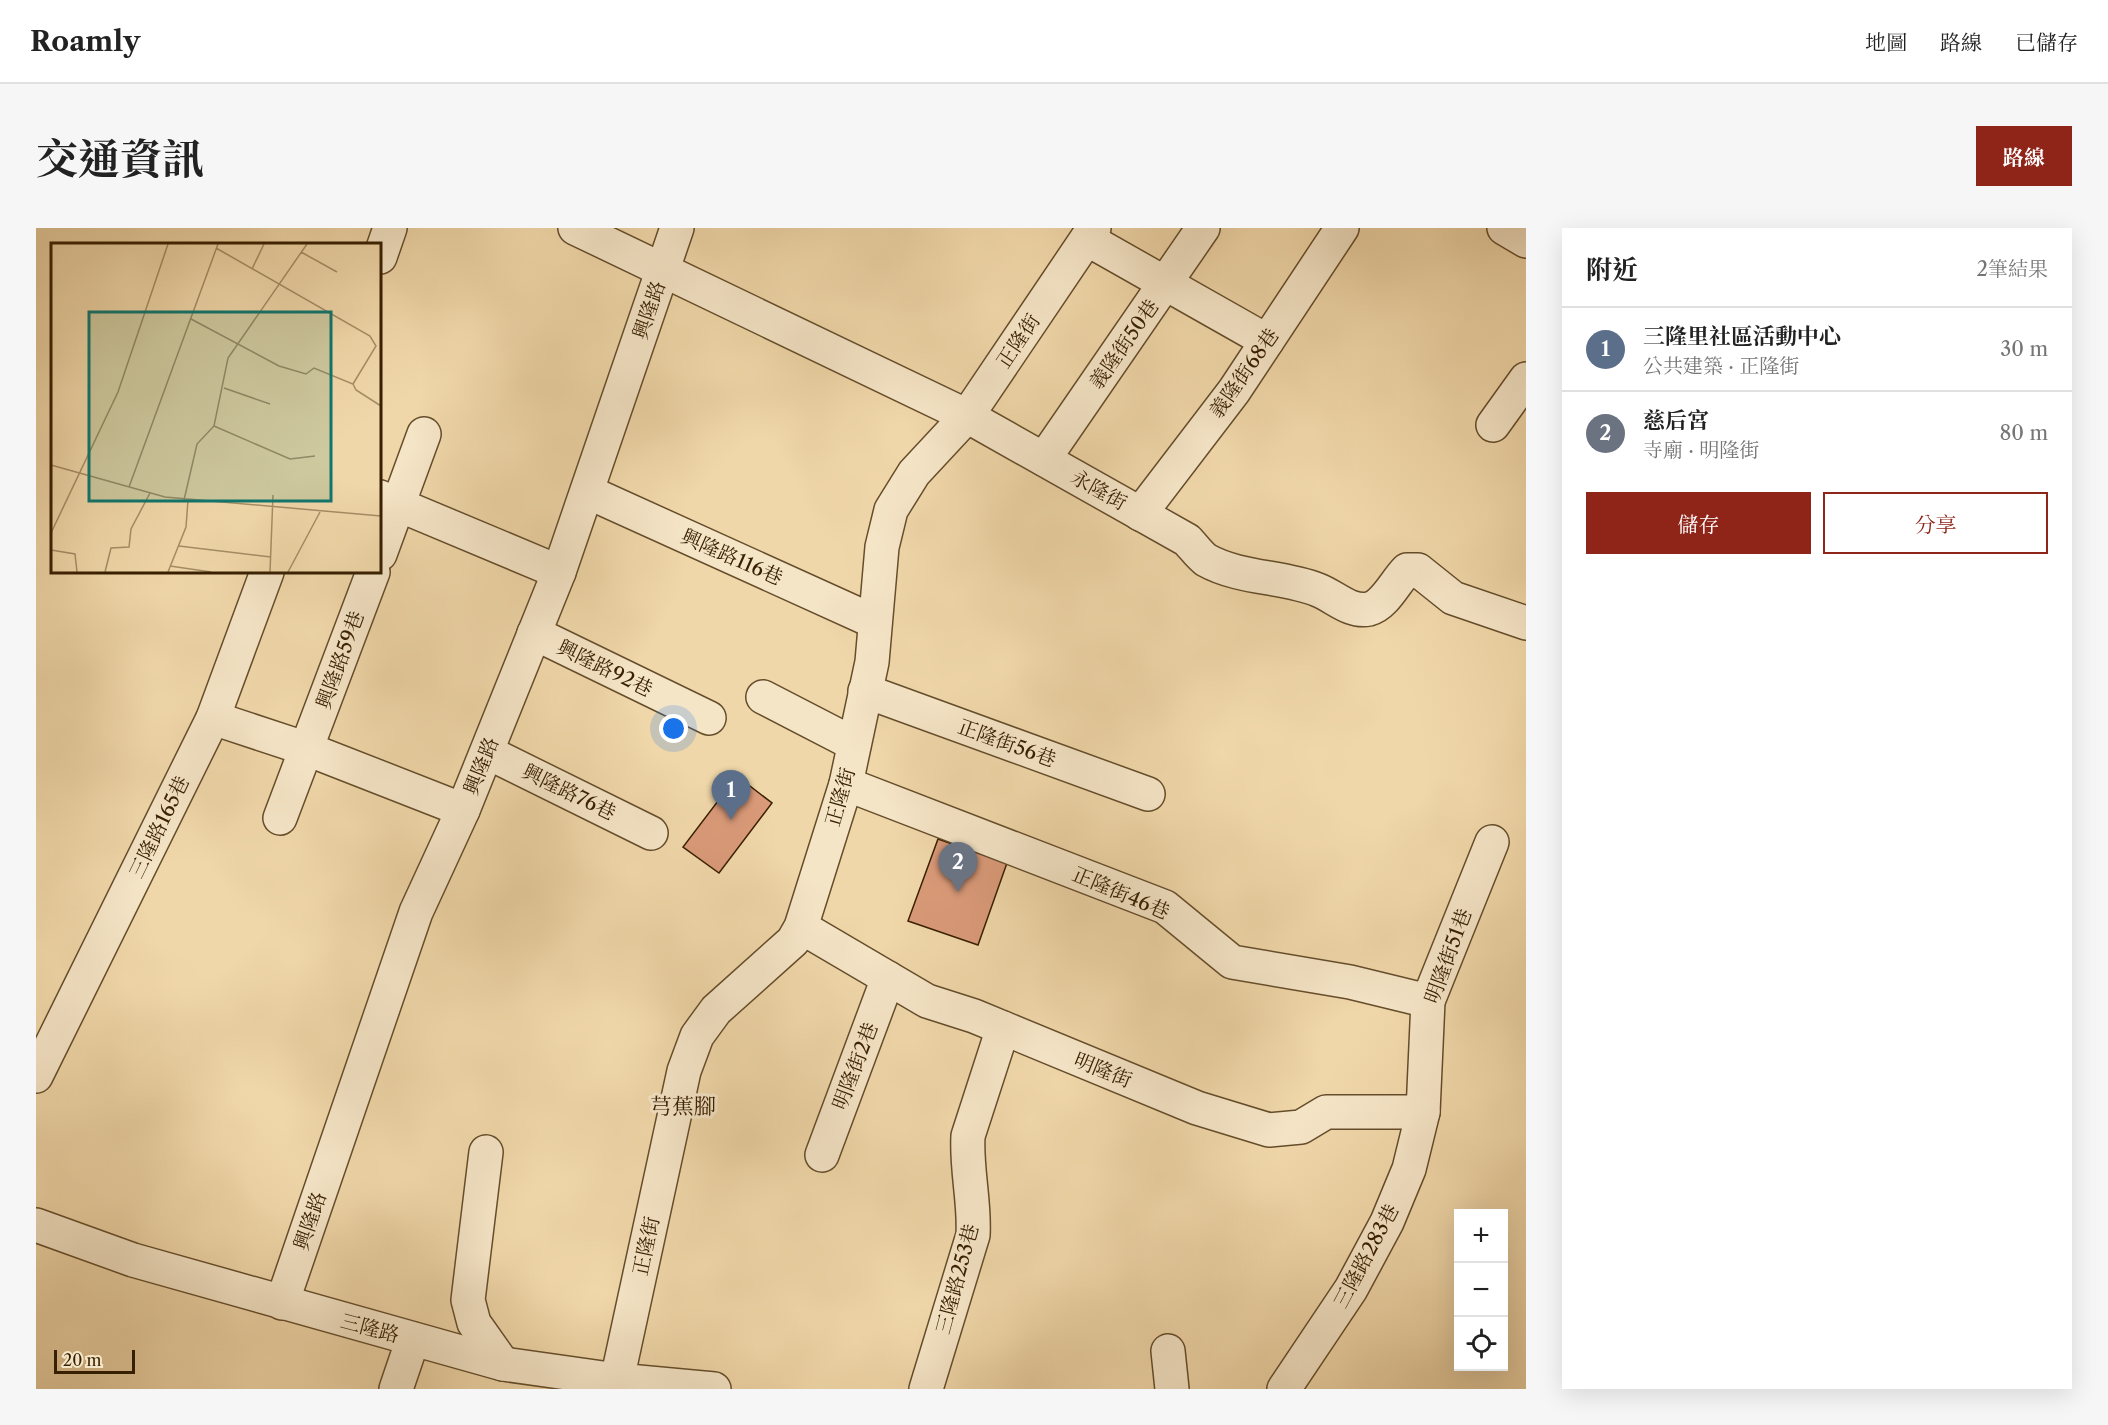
<!DOCTYPE html>
<html lang="zh-TW">
<meta charset="utf-8">
<style>
:root{--surface:#fff;--page:#f6f6f6;--text:#222;--muted:#767676;--line:#e0e0e0;--accent:#8f2418}
body{margin:0;font-family:"Libre Caslon Text","Noto Serif TC",serif;background:var(--page);color:var(--text)}
.controls{position:absolute;right:18px;bottom:18px;display:grid;overflow:hidden;border-radius:0px;box-shadow:0 6px 24px #0002}
.controls button{width:54px;height:54px;display:grid;place-items:center;padding:0;border:0;border-bottom:2px solid var(--line);background:var(--surface);color:var(--text);font:30px sans-serif}
.scale{position:absolute;left:18px;bottom:15px;width:81px;box-sizing:border-box;padding-left:6px;border:3px solid #371f01;border-top:0;font-size:16px;line-height:21px;white-space:nowrap;color:#371f01;-webkit-text-stroke:4px #f5e5c7;paint-order:stroke}
.you{position:absolute;left:638px;top:501px;width:21px;height:21px;margin:-15px;border:4px solid #fff;border-radius:50%;background:#1a73e8;box-shadow:0 0 0 9px #1a73e833}
.badge{display:grid;place-items:center;width:39px;height:39px;border-radius:50%;background:var(--accent);color:#fff;font-size:20px;font-weight:700}
.pin{position:absolute;translate:-50% -50px;filter:drop-shadow(0 2px 3px #0008)}
.pin::after{content:'';position:absolute;top:32px;width:21px;height:18px;background:inherit;clip-path:polygon(0 0,100% 0,50% 100%)}
.list{margin:0;padding:0;list-style:none}
h2{display:flex;justify-content:space-between;align-items:center;height:78px;margin:0;padding:0 24px;font-size:26px}
h2 small{font-size:20px;font-weight:400;color:var(--muted)}
.list li{display:grid;grid-template-columns:39px 1fr auto;gap:18px;align-items:center;box-sizing:border-box;height:84px;padding:0 24px;border-top:2px solid var(--line)}
.list b{display:block;font-size:22px;white-space:nowrap}
.list p{margin:0;font-size:20px;white-space:nowrap;color:var(--muted)}
.list em{font-size:20px;font-style:normal;color:var(--muted)}
.actions{display:flex;gap:12px;padding:18px 24px}
.actions a{flex:1;padding:14px 0;border:2px solid var(--accent);border-radius:0px;text-align:center;font-size:21px;color:var(--accent)}
.actions .main{background:var(--accent);color:#fff}
.icon{flex:none;width:33px;height:33px;fill:none;stroke:currentColor;stroke-width:2;stroke-linecap:round;stroke-linejoin:round}
.map{position:relative;flex:none;width:1490px;height:1161px;overflow:hidden;border-radius:0px}
header{display:flex;align-items:center;gap:36px;box-sizing:border-box;height:84px;padding:0 30px;background:var(--surface);border-bottom:2px solid var(--line)}
header strong{font-size:28px}
nav{display:flex;gap:33px;margin-inline-start:auto;font-size:21px}
.intro{display:flex;align-items:center;justify-content:space-between;box-sizing:border-box;height:144px;padding:0 36px}
h1{margin:0;font-size:42px}
.button{padding:15px 27px;border-radius:0px;background:var(--accent);color:#fff;font-size:21px;font-weight:700}
main{display:flex;gap:36px;padding:0 36px}
aside{flex:1;background:var(--surface);border-radius:0px;box-shadow:0 6px 24px #0002}
.map>svg:first-child{display:block}
.building{fill:#da9a79;stroke:#371f01;stroke-width:1.5}
.lines{fill:none;stroke-linecap:round;stroke-linejoin:round}
.minor-casing{stroke:#654d2b;stroke-width:36}
.minor{stroke:#f5e5c7;stroke-width:33}
.labels{text-anchor:middle;dominant-baseline:central;stroke-width:6;stroke-linejoin:round;paint-order:stroke}
.street-label{font-size:20px;fill:#371f01;stroke:#f5e5c7}
.quarter-label{font-size:22px;fill:#371f01;stroke:#f5e5c7}
.inset-road{fill:none;stroke:#a68d66;stroke-width:1.5}
.view{fill:#0f766e;fill-opacity:0.15;stroke:#0f766e;stroke-width:3}
.inset-edge{fill:none;stroke:#371f01;stroke-width:3}
</style>
<header>
<strong>Roamly</strong>
<nav><a>地圖</a><a>路線</a><a>已儲存</a></nav>
</header>
<div class="intro"><h1>交通資訊</h1><a class="button">路線</a></div>
<main>
<div class="map">
<svg width="1490" height="1161" viewBox="0 0 1490 1161">
<rect width="100%" height="100%" fill="#f0d7a9"/>
<filter id="stains"><feTurbulence type="fractalNoise" baseFrequency=".00333" numOctaves="4"/><feColorMatrix values="0 0 0 0 .2 0 0 0 0 .09 0 0 0 0 .02 0 0 0 .5 -.17"/></filter>
<radialGradient id="worn" r=".72"><stop offset=".6" stop-color="#630" stop-opacity="0"/><stop offset="1" stop-color="#630" stop-opacity=".3"/></radialGradient>
<g class="building">
<polygon points="701,548 736,575 683,645 647,619"/>
<polygon points="902,611 971,635 942,717 872,693"/>
</g>
<g class="lines">
<defs>
<g id="minor">
<path d="M539 0 931 188 1151 312C1157 318 1163 327 1170 332 1204 351 1247 348 1282 362 1298 368 1314 385 1333 381 1349 377 1359 354 1371 342H1382L1417 370 1490 395"/>
<polyline points="1468,0 1490,13"/>
<polyline points="1051,11 1231,113"/>
<polyline points="344,29 354,0"/>
<polyline points="1457,197 1490,151"/>
<polyline points="1008,231 1167,0"/>
<polyline points="552,264 839,394"/>
<polyline points="344,269 523,344"/>
<polyline points="1104,286 1198,163 1306,0"/>
<polyline points="344,326 388,206"/>
<polyline points="498,405 673,490"/>
<polyline points="829,463 1112,566"/>
<polyline points="727,469 818,516"/>
<polyline points="177,490 271,521 427,582"/>
<polyline points="451,524 615,605"/>
<polyline points="810,556 1129,679 1196,734 1314,754 1392,773"/>
<polyline points="244,590 337,344"/>
<polyline points="765,699 891,773 938,788 1161,880 1233,902 1265,899 1290,884 1387,884"/>
<polyline points="0,848 177,490 231,344"/>
<polyline points="450,924 432,1072 438,1095 467,1136"/>
<polyline points="786,927 852,750"/>
<polyline points="0,997 97,1032 467,1136 581,1152 678,1161"/>
<polyline points="246,1075 380,684 427,582 523,344 641,0"/>
<polyline points="1132,1123 1136,1161"/>
<polyline points="581,1152 648,843 661,808 680,782 757,713 765,699 810,556 836,434 846,319 855,282 878,245 931,188 1058,0"/>
<polyline points="360,1161 377,1111"/>
<path d="M890 1161 937 1007C939 974 930 941 932 908L967 800"/>
<polyline points="1248,1161 1315,1061 1351,994 1373,941 1387,884 1392,773 1456,614"/>
</g>
</defs>
<use href="#minor" class="minor-casing"/>
<use href="#minor" class="minor"/>
</g>
<g class="labels">
<g class="street-label">
<text transform="translate(613 82) rotate(-71)">興隆路</text>
<text transform="translate(982 113) rotate(-56)">正隆街</text>
<text transform="translate(1088 116) rotate(-55)">義隆街50巷</text>
<text transform="translate(1208 145) rotate(-55)">義隆街68巷</text>
<text transform="translate(1063 262) rotate(29)">永隆街</text>
<text transform="translate(696 329) rotate(24)">興隆路116巷</text>
<text transform="translate(304 432) rotate(-70)">興隆路59巷</text>
<text transform="translate(569 440) rotate(26)">興隆路92巷</text>
<text transform="translate(971 515) rotate(20)">正隆街56巷</text>
<text transform="translate(445 538) rotate(-68)">興隆路</text>
<text transform="translate(533 564) rotate(26)">興隆路76巷</text>
<text transform="translate(804 569) rotate(-74)">正隆街</text>
<text transform="translate(123 599) rotate(-64)">三隆路165巷</text>
<text transform="translate(1085 665) rotate(23)">正隆街46巷</text>
<text transform="translate(1412 728) rotate(-70)">明隆街51巷</text>
<text transform="translate(819 838) rotate(-69)">明隆街2巷</text>
<text transform="translate(1067 842) rotate(22)">明隆街</text>
<text transform="translate(274 993) rotate(-71)">興隆路</text>
<text transform="translate(610 1018) rotate(-78)">正隆街</text>
<text transform="translate(1330 1028) rotate(-62)">三隆路283巷</text>
<text transform="translate(921 1051) rotate(-75)">三隆路253巷</text>
<text transform="translate(334 1100) rotate(15)">三隆路</text>
</g>
<g class="quarter-label">
<text x="647" y="878">芎蕉腳</text>
</g>
</g>
<g transform="translate(15 15)">
<rect width="330" height="330" fill="#f0d7a9"/>
<path class="inset-road" d="M165 5 319 93 325 103 302 141M250 9 286 29M201 26 213 1M140 76 228 123 255 131 263 125 302 141 305 147 330 163M173 145 219 161M163 183 239 216 264 213M0 222 114 254 330 273M78 244 167 1M133 257 146 201 163 183 177 115 256 1M0 290 67 149 117 1M128 303 220 314M0 307 24 311 26 329M119 323 160 329M54 329 60 305 78 304 80 286 99 250M117 329 135 284 137 257M219 329 222 252M237 329 269 269"/>
<path class="view" d="M38 69H280V258H38Z"/>
<rect width="330" height="330" class="inset-edge"/>
</g>
<rect width="100%" height="100%" filter="url(#stains)"/>
<rect width="100%" height="100%" fill="url(#worn)"/>
</svg>
<div class="controls">
<button>+</button>
<button>−</button>
<button><svg class="icon" aria-label="locate" viewBox="0 0 24 24"><circle cx="12" cy="12" r="6"/><path d="M12 2v4M12 18v4M2 12h4M18 12h4"/></svg></button>
</div>
<div class="scale">20 m</div>
<div class="you"></div>
<div class="pin badge" style="left:695px;top:592px;background:#5c6f8a">1</div>
<div class="pin badge" style="left:922px;top:664px;background:#6b7280">2</div>
</div>
<aside>
<h2>附近<small>2筆結果</small></h2>
<ul class="list">
<li><span class="badge" style="background:#5c6f8a">1</span><div><b>三隆里社區活動中心</b><p>公共建築 · 正隆街</p></div><em>30 m</em></li>
<li><span class="badge" style="background:#6b7280">2</span><div><b>慈后宮</b><p>寺廟 · 明隆街</p></div><em>80 m</em></li>
</ul>
<div class="actions"><a class="main">儲存</a><a>分享</a></div>
</aside>
</main>
